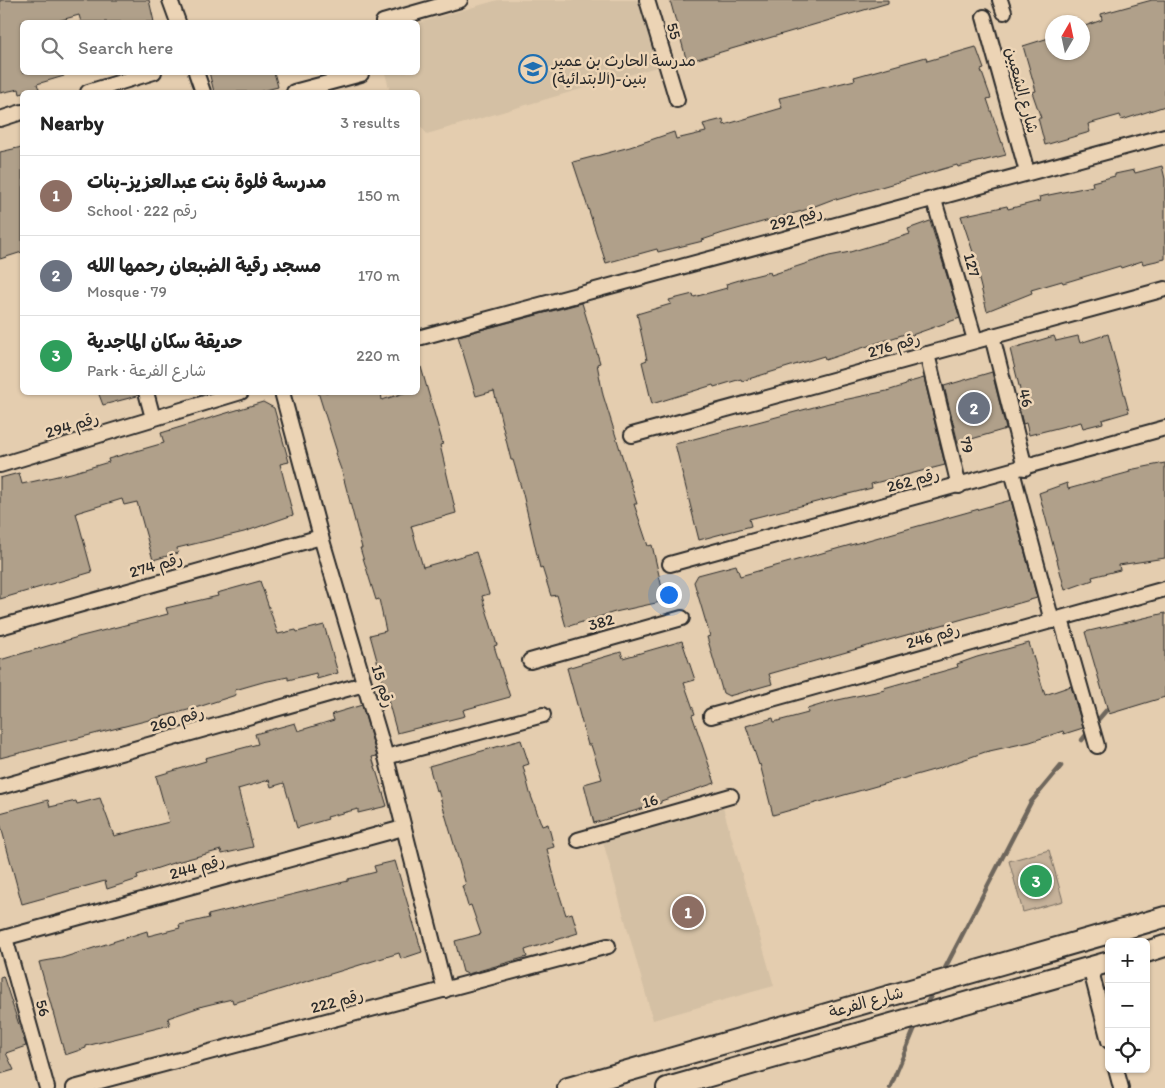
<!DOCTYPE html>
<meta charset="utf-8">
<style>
:root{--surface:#fff;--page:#f2f2f2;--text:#222;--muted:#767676;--line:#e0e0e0;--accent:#111827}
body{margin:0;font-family:Itim,"Playpen Sans Arabic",sans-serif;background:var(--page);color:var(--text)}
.controls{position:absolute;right:15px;bottom:15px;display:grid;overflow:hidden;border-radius:8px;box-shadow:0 1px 4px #0004}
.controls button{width:45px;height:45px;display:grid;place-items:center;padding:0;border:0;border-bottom:1px solid var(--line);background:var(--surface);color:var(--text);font:25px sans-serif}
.compass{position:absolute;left:1045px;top:15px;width:45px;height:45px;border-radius:50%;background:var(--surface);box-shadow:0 1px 4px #0004;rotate:9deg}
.you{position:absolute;left:668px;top:594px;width:18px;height:18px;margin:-12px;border:4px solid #fff;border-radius:50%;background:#1a73e8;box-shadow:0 0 0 8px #1a73e833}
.badge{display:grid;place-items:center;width:32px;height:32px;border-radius:50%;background:var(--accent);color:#fff;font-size:16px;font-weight:700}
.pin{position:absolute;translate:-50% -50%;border:2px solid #fff;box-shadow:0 1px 5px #0006}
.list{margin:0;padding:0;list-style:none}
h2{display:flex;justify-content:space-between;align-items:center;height:65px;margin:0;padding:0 20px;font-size:21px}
h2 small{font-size:16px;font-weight:400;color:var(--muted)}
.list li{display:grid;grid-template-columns:32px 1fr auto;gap:15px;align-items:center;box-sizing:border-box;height:80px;padding:0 20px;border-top:1px solid var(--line)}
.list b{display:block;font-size:19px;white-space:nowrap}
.list p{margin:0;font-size:16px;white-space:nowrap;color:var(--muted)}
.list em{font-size:16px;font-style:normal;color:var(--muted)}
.icon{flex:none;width:28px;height:28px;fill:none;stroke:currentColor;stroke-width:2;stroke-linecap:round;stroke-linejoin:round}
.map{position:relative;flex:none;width:1165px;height:1088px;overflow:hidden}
.search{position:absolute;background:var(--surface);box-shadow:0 1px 4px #0004;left:20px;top:20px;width:400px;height:55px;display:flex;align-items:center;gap:12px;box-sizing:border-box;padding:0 18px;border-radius:8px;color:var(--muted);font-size:19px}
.panel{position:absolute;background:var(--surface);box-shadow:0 1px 4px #0004;left:20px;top:90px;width:400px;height:305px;border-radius:8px}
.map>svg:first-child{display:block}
.built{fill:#d4c0a4}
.green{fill:#c6b29a;stroke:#786e62}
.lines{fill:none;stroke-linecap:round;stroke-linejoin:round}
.stream{stroke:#6e665b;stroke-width:4.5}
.building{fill:#b0a08a;stroke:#2b2b2b}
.street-casing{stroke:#2b2b2b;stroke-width:18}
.secondary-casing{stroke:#2b2b2b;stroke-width:24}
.street{stroke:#ecd4b5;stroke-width:14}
.secondary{stroke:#ecd4b5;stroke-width:20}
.labels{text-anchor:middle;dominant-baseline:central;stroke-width:5;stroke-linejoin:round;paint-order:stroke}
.street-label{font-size:16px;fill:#2b2b2b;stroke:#ecd4b5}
.poi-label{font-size:16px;fill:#2b2b2b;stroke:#ecd4b5;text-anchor:start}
</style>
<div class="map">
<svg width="1165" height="1088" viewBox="0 0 1165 1088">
<rect width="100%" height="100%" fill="#e4cdaf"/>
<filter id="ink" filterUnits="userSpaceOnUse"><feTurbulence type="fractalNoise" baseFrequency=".02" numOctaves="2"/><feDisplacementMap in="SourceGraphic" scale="10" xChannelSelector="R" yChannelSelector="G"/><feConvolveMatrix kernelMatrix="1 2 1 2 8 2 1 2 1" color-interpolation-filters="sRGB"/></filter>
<g filter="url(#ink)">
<g class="built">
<polygon points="498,0 640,0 660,66 427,134 418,123 418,92 390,92 385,73 418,72 418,23"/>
<polygon points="722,804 774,986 653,1020 602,838"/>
</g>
<polygon class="green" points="1049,850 1063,901 1023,912 1009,861"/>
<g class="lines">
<g class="stream">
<polyline points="1097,721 1110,706"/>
<polyline points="1082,740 1086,735"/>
<polyline points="943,972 1031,802 1061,766"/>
<polyline points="925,1007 934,990"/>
<polyline points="890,1088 916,1025"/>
</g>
</g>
<g class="building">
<polygon points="0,0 149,0 154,22 81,22 79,15 54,22 22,22 22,72 64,72 64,76 37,84 39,89 20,94 19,89 0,93"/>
<polygon points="670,0 888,0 888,3 687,62"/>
<polygon points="1152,0 1165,0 1165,106 1122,120 1120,115 1088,124 1090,132 1045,145 1038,118 1041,118 1032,92 1036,91 1023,46 1052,37 1052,52 1082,52 1082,27 1102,20 1101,14"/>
<polygon points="976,47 984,69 981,70 991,98 987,99 1006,155 958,167 957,165 836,200 836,198 802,211 723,233 702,240 703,241 658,252 657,249 606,263 573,162 630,147 674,132 676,139 706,132 703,124 723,119 724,125 782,108 779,98 855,80 854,77 926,57 927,61"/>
<polygon points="209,72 274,72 278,87 258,92 214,92"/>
<polygon points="22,147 22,252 0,259 0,152"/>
<polygon points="1162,166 1165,179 1165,259 1143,264 1142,261 1121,268 1120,266 1063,283 1062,281 1031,290 1032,293 987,311 976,268 978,267 961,216 1007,206 1008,209 1040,201 1039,197 1093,186 1092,182 1115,176 1115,174 1134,170 1135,173"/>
<polygon points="930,221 960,318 909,336 908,333 825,360 824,356 742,381 741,379 714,387 713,385 652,404 642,362 647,360 637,314 671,304 669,300 693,294 694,297 727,288 726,284 746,278 770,272 771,275 829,256 850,252 910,234 908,229"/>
<polygon points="582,303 600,363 597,364 603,395 637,504 634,504 648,546 652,545 665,601 615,612 566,627 557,595 551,596 542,567 540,568 523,494 513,460 511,460 494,391 476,396 458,336"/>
<polygon points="1108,334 1129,412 1102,420 1103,423 1083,428 1081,422 1029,435 1026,423 1023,424 1017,400 1022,398 1010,349 1054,336 1056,341 1078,336 1080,343"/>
<polygon points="421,367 443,444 440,445 456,513 411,526 423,567 476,552 489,594 482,596 497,645 494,646 510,697 463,710 465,716 397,733 370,635 386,631 379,599 376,600 360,548 362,548 342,472 335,453 337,452 318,392 381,392 382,400 407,392 418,392 418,368"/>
<polygon points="992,372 1006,429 958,443 944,386"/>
<polygon points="924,378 945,465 871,484 872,488 749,519 751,526 699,540 675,444 829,403 887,391 906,385 906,383"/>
<polygon points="98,392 137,392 137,396 103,405"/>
<polygon points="263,402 274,408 289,462 280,464 293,515 244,532 177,548 178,553 153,560 137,502 124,505 122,499 76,513 92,572 0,599 0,478 19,473 22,484 71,473 109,462 108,459 164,443 161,433"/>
<polygon points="1165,463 1165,558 1119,565 1120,570 1092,577 1093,580 1065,590 1039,493 1067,483 1068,489 1130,472 1129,470"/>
<polygon points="1011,500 1037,598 769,674 772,684 729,696 723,693 707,637 710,636 694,582 698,575 736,565 740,576"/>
<polygon points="260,581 278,634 296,630 297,632 324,625 338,673 317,679 316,673 288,680 288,677 263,682 235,690 236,695 192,709 0,758 0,660 78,637 168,614 166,608 218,596 217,593"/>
<polygon points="1165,613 1165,697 1109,714 1085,632"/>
<polygon points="682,641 695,680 684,683 695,714 692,715 715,783 661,801 661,803 594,823 584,784 602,779 591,745 588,745 567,668 621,652 623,658"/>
<polygon points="1029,643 1045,695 1071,686 1083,728 1064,734 1063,731 1030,742 985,752 937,769 773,815 760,764 759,765 746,726 773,718 774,722 808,713 807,709 833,701 885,690 884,688 958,667 957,664 977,657"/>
<polygon points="362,705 377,756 372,757 387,806 358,813 358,809 327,817 328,819 297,828 284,783 271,787 269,780 238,789 253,847 222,854 221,850 173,863 137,875 138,879 107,889 105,881 22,904 0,823 0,813 48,800 50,807 76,801 77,804 100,798 114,836 169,822 156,776 206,761 205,758 258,744 255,734 295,723 298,731 334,720 332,714"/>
<polygon points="521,740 529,764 523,766 530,793 542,826 548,824 554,847 547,849 556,884 566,915 572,913 578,933 525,950 527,957 468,974 463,972 455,941 481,934 471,905 468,906 462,886 466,885 438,790 436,791 429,766"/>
<polygon points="395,861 422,952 401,959 399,953 262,995 233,1003 232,999 203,1006 168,1018 170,1025 86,1046 86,1048 65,1055 39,962 62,958 147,931 148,936 180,928 179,925 209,918 208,915 348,881 348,879 376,872 374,866"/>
<polygon points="3,976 26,1046 6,1053 14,1070 0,1074 0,977"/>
</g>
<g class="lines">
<defs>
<g id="street">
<polyline points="170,0 178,22"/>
<polyline points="647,0 677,100"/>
<polyline points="1000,0 1004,12"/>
<polyline points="984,17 1027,172"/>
<polyline points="383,22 460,0"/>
<polyline points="196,72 203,92"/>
<polyline points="88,92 154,72"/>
<polyline points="294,92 361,74"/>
<polyline points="0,119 22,112"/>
<polyline points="934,200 975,340"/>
<polyline points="992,336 1025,468"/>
<polyline points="418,338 1165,136"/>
<polyline points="927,354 959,486"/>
<polyline points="146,392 153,418"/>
<polyline points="282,392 321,537 386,757 445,990"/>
<polyline points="632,435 1165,289"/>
<polyline points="0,465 241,392"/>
<polyline points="1012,471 1052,621"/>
<polyline points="670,564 1165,428"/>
<polyline points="1061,619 1097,746"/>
<polyline points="0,627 321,537"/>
<polyline points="530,661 682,618"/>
<polyline points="711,716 1165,589"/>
<polyline points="386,757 543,715"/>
<polyline points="0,787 364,684"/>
<polyline points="578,840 731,796"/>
<polyline points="5,938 47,1088"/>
<polyline points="0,939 403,828"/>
<polyline points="1090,967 1109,1041"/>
<polyline points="1116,1069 1121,1088"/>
<polyline points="74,1088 608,946"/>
</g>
<g id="secondary">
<polyline points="1146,952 1165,946"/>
<polyline points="568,1088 1165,917"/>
<polyline points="667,1088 1109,962"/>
</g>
</defs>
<use href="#street" class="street-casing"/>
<use href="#secondary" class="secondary-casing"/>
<use href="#street" class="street"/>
<use href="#secondary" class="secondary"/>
</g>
</g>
<defs>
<symbol id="school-ring" viewBox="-11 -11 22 22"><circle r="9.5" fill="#ecd4b5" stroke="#1f6fb2" stroke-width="1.5"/><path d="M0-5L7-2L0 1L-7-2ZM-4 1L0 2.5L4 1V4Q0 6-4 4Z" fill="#1f6fb2"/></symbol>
</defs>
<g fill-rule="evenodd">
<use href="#school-ring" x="517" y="53" width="32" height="32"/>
</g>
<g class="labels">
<g class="street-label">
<text transform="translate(674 31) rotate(74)">55</text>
<text transform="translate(1022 90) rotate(75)">شارع الشعبين</text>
<text transform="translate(796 218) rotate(-15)">رقم 292</text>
<text transform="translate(972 265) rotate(74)">127</text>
<text transform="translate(894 345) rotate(-16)">رقم 276</text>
<text transform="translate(1026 398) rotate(76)">46</text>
<text transform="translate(72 425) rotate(-17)">رقم 294</text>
<text transform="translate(967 445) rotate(77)">79</text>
<text transform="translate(913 480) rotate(-15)">رقم 262</text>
<text transform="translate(156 565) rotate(-16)">رقم 274</text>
<text transform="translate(601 622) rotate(-16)">382</text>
<text transform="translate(933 636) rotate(-16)">رقم 246</text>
<text transform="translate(383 686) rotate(73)">رقم 15</text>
<text transform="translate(177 719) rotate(-16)">رقم 260</text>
<text transform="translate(650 801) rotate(-16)">16</text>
<text transform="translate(197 867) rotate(-15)">رقم 244</text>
<text transform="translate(337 1001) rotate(-15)">رقم 222</text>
<text transform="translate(866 1002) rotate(-16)">شارع الفرعة</text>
<text transform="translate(43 1008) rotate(74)">56</text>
</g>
<g class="poi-label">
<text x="552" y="60">مدرسة الحارث بن عمير<tspan x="552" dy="18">(الابتدائية)-بنين</tspan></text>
</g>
</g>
</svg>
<div class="controls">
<button>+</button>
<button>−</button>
<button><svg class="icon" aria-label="locate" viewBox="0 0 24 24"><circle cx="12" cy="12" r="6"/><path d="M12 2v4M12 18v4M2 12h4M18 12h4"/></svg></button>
</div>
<svg class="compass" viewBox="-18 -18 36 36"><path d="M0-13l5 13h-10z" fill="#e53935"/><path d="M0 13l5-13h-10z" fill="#767676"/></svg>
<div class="you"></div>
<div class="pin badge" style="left:688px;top:912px;background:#8d6e63">1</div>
<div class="pin badge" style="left:974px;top:408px;background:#6b7280">2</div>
<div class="pin badge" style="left:1036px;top:881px;background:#2e9e5b">3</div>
<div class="search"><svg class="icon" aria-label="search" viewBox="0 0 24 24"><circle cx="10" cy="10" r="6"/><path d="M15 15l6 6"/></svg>Search here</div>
<section class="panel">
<h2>Nearby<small>3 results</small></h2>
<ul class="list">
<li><span class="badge" style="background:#8d6e63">1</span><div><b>مدرسة فلوة بنت عبدالعزيز-بنات</b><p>School · رقم 222</p></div><em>150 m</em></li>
<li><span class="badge" style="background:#6b7280">2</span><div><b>مسجد رقية الضبعان رحمها الله</b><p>Mosque · 79</p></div><em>170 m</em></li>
<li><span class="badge" style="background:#2e9e5b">3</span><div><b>حديقة سكان الماجدية</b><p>Park · شارع الفرعة</p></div><em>220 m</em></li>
</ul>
</section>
</div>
